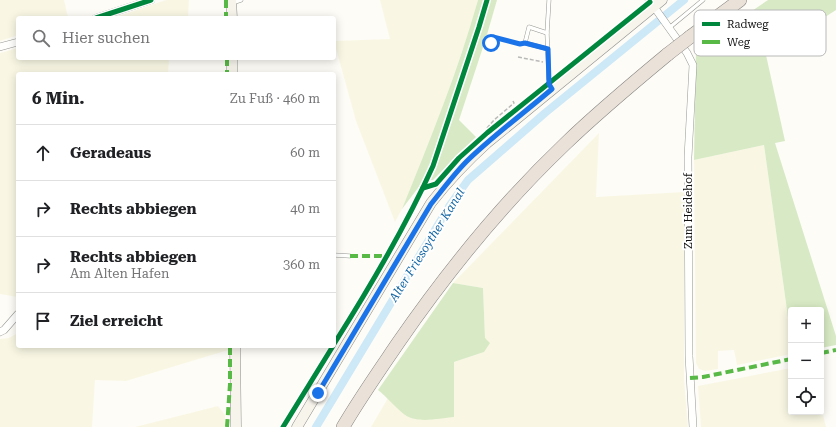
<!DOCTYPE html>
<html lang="de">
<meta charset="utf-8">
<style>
:root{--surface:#fff;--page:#f6f6f6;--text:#202124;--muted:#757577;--line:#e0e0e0}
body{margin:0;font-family:"Roboto Serif",serif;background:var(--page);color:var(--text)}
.controls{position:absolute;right:12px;bottom:12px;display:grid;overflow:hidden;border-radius:4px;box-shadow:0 2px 10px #0003}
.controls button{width:36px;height:36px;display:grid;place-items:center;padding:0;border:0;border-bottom:1px solid var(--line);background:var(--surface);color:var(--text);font:20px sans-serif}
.stop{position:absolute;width:12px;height:12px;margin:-9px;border:3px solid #1a73e8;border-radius:50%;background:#fff}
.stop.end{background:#1a73e8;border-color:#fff;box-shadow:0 1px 4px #0008}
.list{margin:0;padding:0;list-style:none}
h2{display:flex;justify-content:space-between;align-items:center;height:52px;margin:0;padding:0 16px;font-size:17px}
h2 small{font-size:13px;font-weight:400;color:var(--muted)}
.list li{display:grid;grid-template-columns:26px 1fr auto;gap:12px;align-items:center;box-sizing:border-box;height:56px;padding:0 16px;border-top:1px solid var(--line)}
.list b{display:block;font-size:15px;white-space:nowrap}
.list p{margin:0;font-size:13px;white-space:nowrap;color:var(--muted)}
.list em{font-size:13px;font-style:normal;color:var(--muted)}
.icon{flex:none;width:22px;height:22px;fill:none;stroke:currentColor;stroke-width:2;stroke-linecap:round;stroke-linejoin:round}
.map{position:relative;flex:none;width:836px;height:427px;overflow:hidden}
.search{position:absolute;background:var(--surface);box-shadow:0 2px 10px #0003;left:16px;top:16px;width:320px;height:44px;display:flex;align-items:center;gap:10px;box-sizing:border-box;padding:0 14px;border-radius:4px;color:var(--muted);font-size:15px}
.panel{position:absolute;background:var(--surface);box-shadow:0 2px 10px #0003;left:16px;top:72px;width:320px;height:276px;border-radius:4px}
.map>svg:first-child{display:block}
.farmland{fill:#f9f7e4}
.forest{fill:#d8eac5}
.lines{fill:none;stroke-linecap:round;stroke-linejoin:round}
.canal{stroke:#cde8f7;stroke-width:8}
.lane-casing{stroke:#979795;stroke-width:4.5}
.street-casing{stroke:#979795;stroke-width:8}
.secondary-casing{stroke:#8e8d8b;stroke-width:11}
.highway-casing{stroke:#858482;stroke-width:14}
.path{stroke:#b9b9b8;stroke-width:1.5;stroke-dasharray:4 2;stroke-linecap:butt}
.lane{stroke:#fffffe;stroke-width:3.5}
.street{stroke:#fffffe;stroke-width:7}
.secondary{stroke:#f6f4eb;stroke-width:10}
.highway{stroke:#eae1d8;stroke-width:13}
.highway-bridge-casing{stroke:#858482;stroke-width:14;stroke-linecap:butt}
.highway-bridge{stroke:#eae1d8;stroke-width:13}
.quiet{stroke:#58b947;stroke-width:4;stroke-dasharray:8 4;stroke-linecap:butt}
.cycleway-casing{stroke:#fff;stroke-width:8}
.cycleway{stroke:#00873e;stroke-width:5}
.route{stroke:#1a73e8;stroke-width:5}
.labels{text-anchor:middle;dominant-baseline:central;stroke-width:4;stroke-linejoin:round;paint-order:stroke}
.street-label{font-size:11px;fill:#111;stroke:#fff}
.water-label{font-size:12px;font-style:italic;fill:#1768a6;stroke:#fff}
.key{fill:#fff;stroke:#b8b8b8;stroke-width:1}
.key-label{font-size:11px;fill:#111}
</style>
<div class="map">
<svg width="836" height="427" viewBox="0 0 836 427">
<rect width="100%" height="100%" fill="#fdfcf7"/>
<g class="farmland">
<polygon points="0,0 64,0 68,18 18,18 18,35 0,41"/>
<polygon points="166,0 189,0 188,18 113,18"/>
<polygon points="380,0 478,0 472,23 435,129 402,209 395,222 356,121 334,41 390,39"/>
<polygon points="18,48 18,58 169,58 168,74 18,74 18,297 0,294 0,53"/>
<polygon points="599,133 596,197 684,192 684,379 688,427 371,427 388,398 406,416 454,417 454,362 484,352 485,339 483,288 453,283"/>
<polygon points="764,145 791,339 791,354 737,365 734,350 718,351 718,369 705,371 699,369 696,363 694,160"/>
<polygon points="18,333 18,346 228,346 228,350 126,381 95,380 92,427 0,427 0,339 9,338"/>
<polygon points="791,368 791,412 821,412 821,407 826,427 701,427 698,386"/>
<polygon points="218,406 225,415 225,427 135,427"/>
</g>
<g class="forest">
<path d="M478 0H497L486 38 459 120 476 137 433 180H424L402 209C430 140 458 71 478 0Z"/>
<polygon points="768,0 836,0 836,10 766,55 785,141 775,143 836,336 836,345 821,348 821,310 791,310 791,339 764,145 694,160 696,49"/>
<path d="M453 283 483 288 485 338 490 343 484 352 454 362V417C440 418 418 424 405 415 395 407 387 397 378 390Z"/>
</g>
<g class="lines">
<polyline class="canal" points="316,427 450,205 468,180 545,113 684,0"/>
<defs>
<g id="lane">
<polyline points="549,0 547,33 549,84 552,88"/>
<polyline points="232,3 241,0"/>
<polyline points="669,28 703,0"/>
<polyline points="547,33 529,27 525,43 548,49"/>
<polyline points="334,255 350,256"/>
</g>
<g id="street">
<polyline points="649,0 687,53 693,65 688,157 689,356 693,427"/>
<polyline points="96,18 151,0"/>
<polyline points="0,47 18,42"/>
<polyline points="0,332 4,330 18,314"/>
</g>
<g id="secondary">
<polyline points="231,0 232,18"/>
<polyline points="232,58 232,74"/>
<polyline points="235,346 236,427"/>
<path d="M297 427 431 203C448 181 466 162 487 143L662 0"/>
</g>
<g id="highway">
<polyline points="690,37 740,0"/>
<path d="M343 427C360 398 379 371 398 343 447 272 502 204 565 144 598 112 633 83 668 54"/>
</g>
</defs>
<use href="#lane" class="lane-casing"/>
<use href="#street" class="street-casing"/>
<use href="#secondary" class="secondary-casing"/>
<use href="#highway" class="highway-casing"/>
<g class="path">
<polyline points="493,48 493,45 491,43 493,37 519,44"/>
<polyline points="518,57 543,62"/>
<polyline points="487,128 494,120 514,103 513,101"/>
</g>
<use href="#lane" class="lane"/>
<use href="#street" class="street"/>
<use href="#secondary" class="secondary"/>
<use href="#highway" class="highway"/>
<defs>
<polyline id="highway-bridge" points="668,54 690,37"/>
</defs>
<use href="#highway-bridge" class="highway-bridge-casing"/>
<use href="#highway-bridge" class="highway-bridge"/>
<g class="quiet">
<polyline points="226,0 226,18"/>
<polyline points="227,58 227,74"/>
<polyline points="350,256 387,256"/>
<polyline points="821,353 836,350"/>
<polyline points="690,378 703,377 791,359"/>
<polyline points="227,427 230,384 230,346"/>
</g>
<defs>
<g id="cycleway">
<polyline points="96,18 151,0"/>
<polyline points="423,188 436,184 459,158 487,133 650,2"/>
<path d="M334 344C370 287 405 228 433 166L479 27 487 0"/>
<polyline points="283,427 333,346"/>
</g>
</defs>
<use href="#cycleway" class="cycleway-casing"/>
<use href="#cycleway" class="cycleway"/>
</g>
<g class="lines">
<path class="route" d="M318 393 431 204C443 189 454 174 467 161 494 135 524 113 552 89L549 84 548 49 525 43 520 44 493 37 491 43"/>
</g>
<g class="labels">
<g class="street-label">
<text transform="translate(688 211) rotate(-90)">Zum Heidehof</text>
</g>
<g class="water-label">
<text transform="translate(427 245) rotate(-58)">Alter Friesoyther Kanal</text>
</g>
</g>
<rect x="694" y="10" width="132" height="46" rx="6" class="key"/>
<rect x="702" y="22" width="18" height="4" fill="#00873e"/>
<rect x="702" y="40" width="18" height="4" fill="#58b947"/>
<g class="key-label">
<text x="727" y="28">Radweg</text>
<text x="727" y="46">Weg</text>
</g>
</svg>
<div class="controls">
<button>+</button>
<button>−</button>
<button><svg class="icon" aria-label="locate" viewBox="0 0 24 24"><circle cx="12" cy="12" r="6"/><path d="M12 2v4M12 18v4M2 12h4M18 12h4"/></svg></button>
</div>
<div class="stop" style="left:491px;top:43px"></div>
<div class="stop end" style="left:318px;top:393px"></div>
<div class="search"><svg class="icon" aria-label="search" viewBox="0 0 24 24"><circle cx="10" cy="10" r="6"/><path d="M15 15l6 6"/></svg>Hier suchen</div>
<section class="panel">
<h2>6 Min.<small>Zu Fuß · 460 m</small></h2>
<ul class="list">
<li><svg class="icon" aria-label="ahead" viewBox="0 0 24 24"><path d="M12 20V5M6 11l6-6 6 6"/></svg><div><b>Geradeaus</b></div><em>60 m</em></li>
<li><svg class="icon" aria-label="right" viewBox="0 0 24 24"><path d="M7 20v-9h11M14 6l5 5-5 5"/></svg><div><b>Rechts abbiegen</b></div><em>40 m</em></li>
<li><svg class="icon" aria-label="right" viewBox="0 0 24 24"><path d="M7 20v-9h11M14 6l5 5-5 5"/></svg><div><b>Rechts abbiegen</b><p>Am Alten Hafen</p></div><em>360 m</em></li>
<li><svg class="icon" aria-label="arrive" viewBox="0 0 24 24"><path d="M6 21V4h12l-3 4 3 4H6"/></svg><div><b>Ziel erreicht</b></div></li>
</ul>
</section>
</div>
